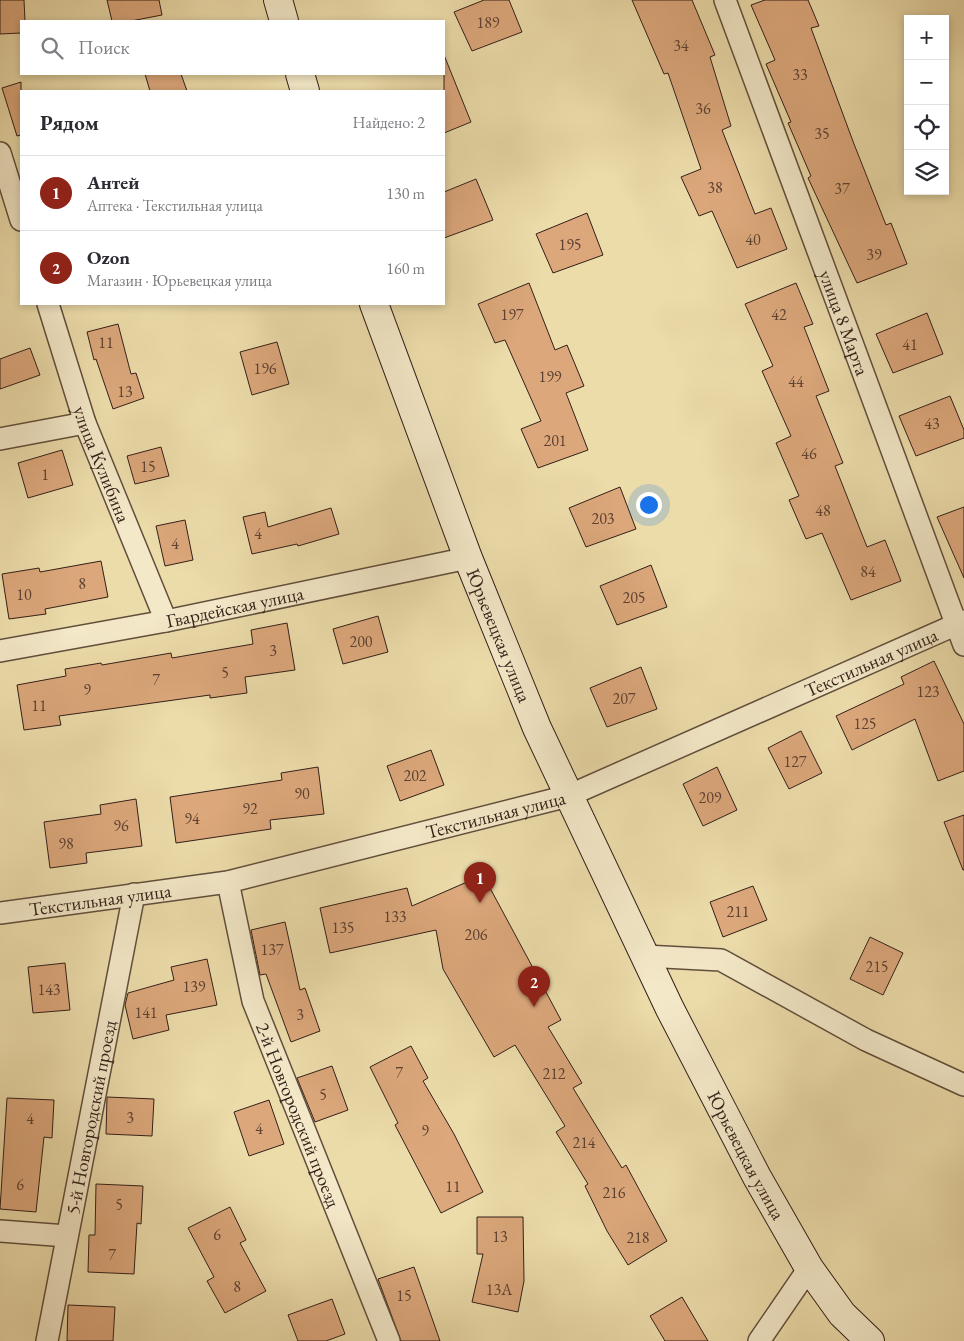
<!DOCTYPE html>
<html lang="ru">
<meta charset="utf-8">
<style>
:root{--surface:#fff;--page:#f7f7f7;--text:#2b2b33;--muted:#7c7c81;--line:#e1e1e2;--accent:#8f2418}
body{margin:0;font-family:"EB Garamond",serif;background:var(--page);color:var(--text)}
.controls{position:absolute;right:15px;top:15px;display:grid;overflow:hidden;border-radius:0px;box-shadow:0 2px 8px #0003}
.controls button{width:45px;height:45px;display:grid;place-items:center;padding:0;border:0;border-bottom:1px solid var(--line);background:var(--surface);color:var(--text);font:25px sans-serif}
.you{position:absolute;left:648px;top:504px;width:18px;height:18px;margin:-12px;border:4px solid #fff;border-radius:50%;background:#1a73e8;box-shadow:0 0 0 8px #1a73e833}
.badge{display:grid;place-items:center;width:32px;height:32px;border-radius:50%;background:var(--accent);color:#fff;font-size:16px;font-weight:700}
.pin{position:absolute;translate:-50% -41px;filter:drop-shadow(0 1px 2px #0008)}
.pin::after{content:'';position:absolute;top:26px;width:18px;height:15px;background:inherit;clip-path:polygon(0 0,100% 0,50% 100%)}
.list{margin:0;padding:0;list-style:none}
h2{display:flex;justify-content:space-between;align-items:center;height:65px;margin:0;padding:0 20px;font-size:21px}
h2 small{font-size:16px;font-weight:400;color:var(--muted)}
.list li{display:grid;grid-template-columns:32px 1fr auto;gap:15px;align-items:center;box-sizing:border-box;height:75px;padding:0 20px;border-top:1px solid var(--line)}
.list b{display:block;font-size:19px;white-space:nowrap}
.list p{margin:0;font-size:16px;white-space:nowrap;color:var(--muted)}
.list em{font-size:16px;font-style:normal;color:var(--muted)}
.icon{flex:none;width:28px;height:28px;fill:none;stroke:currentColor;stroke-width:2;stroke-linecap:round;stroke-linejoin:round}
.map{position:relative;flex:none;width:964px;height:1341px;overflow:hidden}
.search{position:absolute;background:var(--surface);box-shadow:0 2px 8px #0003;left:20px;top:20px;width:425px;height:55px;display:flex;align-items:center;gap:12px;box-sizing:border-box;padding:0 18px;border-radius:0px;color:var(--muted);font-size:19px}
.panel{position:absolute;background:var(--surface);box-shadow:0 2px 8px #0003;left:20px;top:90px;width:425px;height:215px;border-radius:0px}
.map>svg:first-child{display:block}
.building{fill:#dba77b;stroke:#331f18}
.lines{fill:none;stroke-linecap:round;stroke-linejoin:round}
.minor-casing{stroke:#614e3c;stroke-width:24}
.secondary-casing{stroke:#331f18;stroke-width:30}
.minor{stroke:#f3e8c8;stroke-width:21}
.secondary{stroke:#f3e8c8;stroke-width:28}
.labels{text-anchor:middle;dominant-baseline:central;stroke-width:4;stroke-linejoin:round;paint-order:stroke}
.number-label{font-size:16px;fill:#5d4131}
.street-label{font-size:19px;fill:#331f18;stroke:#f3e8c8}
</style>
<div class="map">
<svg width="964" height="1341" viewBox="0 0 964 1341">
<rect width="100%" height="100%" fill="#ecdcaa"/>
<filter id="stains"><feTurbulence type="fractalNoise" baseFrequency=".004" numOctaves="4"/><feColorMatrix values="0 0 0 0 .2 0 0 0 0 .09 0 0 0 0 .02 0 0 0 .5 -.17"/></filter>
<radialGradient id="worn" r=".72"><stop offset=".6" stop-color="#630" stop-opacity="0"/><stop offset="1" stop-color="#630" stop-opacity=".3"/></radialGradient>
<g class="building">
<polygon points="0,0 24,0 25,21 21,21 21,33 0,34"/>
<polygon points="107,0 159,0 162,15 131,21 112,21"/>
<polygon points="484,0 509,0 522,32 472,51 454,12"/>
<polygon points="632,0 692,0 715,55 710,57 731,126 722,130 755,214 771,208 787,249 737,268 712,211 699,216 681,177 701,169 668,73 664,74"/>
<polygon points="765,0 808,0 819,26 811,28 854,144 886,225 891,223 907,264 857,283 808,178 811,176 788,123 791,122 766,64 775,60 751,5"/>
<polygon points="444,55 471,122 444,133"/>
<polygon points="145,74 181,74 187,91 150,91"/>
<polygon points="21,82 21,135 17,136 2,88"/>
<polygon points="476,179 493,220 444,238 444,192"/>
<polygon points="587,213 603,255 553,273 536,234"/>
<polygon points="529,283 555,350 567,345 584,386 566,393 588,450 538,468 521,429 541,421 505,340 495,343 478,304"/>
<polygon points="796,283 813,324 804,327 829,391 816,396 843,463 835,466 867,547 885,540 901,581 851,600 822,533 806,539 789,500 799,496 776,443 791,436 762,371 773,366 745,304"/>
<polygon points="927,313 943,354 893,373 876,334"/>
<polygon points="118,324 131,374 136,373 144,398 113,409 96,359 94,360 87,332"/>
<polygon points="277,342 289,384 252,395 240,352"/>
<polygon points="30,348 40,375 0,389 0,359"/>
<polygon points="950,396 964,430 964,438 916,456 899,416"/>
<polygon points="161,447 169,476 135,484 127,456"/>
<polygon points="62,450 73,485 28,498 18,463"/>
<polygon points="620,487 636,529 586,547 569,508"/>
<polygon points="964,507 964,578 937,517"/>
<polygon points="331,508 339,534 298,546 297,544 252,554 243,517 265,512 268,527"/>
<polygon points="185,520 193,560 165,566 156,526"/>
<polygon points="101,561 108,597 45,609 46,614 9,619 2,574 39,568 40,572"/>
<polygon points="651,565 667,607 617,625 600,586"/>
<polygon points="378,616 388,652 343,664 333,629"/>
<polygon points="287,623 295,670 245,677 247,693 210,698 210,695 59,716 61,725 24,730 17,685 66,676 65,669 101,663 102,665 171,653 172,658 253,644 251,630"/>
<polygon points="934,661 964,724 964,771 938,781 915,719 852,750 836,716 904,684 901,677"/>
<polygon points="641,667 657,709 607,727 590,688"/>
<polygon points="801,731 822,773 789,789 768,748"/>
<polygon points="431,750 444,785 400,801 387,766"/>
<polygon points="318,767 324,814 270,820 271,829 176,843 170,797 282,780 281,773"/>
<polygon points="717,767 737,810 703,826 683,784"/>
<polygon points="136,799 142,846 86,853 87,863 50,868 44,822 101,814 100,805"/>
<polygon points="964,815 964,870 963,870 944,822"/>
<polygon points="483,875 561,1020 548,1027 582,1083 573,1088 622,1168 626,1165 667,1241 628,1265 607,1231 585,1186 588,1184 556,1132 565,1126 515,1045 494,1057 443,969 436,930 330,953 320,908 407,888 412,906"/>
<polygon points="753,886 767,920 723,937 710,902"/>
<polygon points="285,922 300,990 305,988 320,1031 291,1042 266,974 260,975 251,930"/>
<polygon points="870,937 903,953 883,995 850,979"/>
<polygon points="207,959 217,1005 166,1015 169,1030 133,1039 125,1005 128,993 174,980 171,967"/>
<polygon points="65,963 70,1010 33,1013 28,967"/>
<polygon points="411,1046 428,1078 423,1081 454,1134 483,1192 441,1213 395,1125 398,1123 370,1067"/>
<polygon points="332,1066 348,1110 315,1122 297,1078"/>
<polygon points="107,1097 154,1099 152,1136 106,1134"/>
<polygon points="7,1098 54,1100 52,1138 44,1137 36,1212 0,1209"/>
<polygon points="269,1100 284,1144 249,1156 234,1112"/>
<polygon points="96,1184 143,1186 141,1224 137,1223 134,1274 88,1272 89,1235 95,1235"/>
<polygon points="230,1207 246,1240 240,1243 266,1291 225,1313 207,1281 214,1277 188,1228"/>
<polygon points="477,1217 523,1217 524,1281 518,1312 472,1302 483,1254 477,1254"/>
<polygon points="414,1267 440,1341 401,1341 378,1279"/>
<polygon points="682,1297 708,1341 665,1341 650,1316"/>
<polygon points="332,1299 345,1334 326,1341 298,1341 288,1315"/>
<polygon points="68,1305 115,1307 113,1341 67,1341"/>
</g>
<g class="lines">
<defs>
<g id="minor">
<path id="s1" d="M725 0 964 645"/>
<polyline points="0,153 21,220"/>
<path id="s2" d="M48 304 85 423 166 621"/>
<polyline points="0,439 85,423"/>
<path id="s3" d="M0 651 166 621 468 558"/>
<path id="s4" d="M228 882 253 1001 389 1341"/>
<path id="s5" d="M0 913 228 882 568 796 964 621"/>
<polyline points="645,956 721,960 866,1040 964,1085"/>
<polyline points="0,1231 67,1236"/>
<path id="s6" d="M47 1341 134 894"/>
<polyline points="759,1341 809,1268"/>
</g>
<g id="secondary">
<polyline points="278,0 284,21"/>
<polyline points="300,74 305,91"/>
<path id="s7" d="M374 304 468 558 537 728 670 1009 757 1177 809 1268 842 1314 870 1341"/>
</g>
</defs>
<use href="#minor" class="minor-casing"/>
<use href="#secondary" class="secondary-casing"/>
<use href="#minor" class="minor"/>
<use href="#secondary" class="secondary"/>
</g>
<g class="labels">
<g class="number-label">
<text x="488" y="22">189</text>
<text x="681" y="45">34</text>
<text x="800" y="74">33</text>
<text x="703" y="108">36</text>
<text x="822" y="133">35</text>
<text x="715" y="187">38</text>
<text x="842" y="188">37</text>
<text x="753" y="239">40</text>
<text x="570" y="244">195</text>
<text x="874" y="254">39</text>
<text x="512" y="314">197</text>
<text x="779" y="314">42</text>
<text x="106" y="342">11</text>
<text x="910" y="344">41</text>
<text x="265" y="368">196</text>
<text x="550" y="376">199</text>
<text x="796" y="381">44</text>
<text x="125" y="391">13</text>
<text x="932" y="423">43</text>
<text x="555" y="440">201</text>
<text x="809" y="453">46</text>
<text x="148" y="466">15</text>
<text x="45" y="474">1</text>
<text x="823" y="510">48</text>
<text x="603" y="518">203</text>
<text x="258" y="533">4</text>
<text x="175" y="543">4</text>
<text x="868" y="571">84</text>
<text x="82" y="583">8</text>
<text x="24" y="594">10</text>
<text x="634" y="597">205</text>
<text x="361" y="641">200</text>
<text x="273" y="650">3</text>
<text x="225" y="672">5</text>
<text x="156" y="679">7</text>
<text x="87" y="689">9</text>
<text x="928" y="691">123</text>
<text x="624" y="698">207</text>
<text x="39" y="705">11</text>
<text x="865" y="723">125</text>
<text x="795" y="761">127</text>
<text x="415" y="775">202</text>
<text x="302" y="793">90</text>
<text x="710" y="797">209</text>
<text x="250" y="808">92</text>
<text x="192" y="818">94</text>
<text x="121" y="825">96</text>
<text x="66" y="843">98</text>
<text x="738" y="911">211</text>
<text x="395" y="916">133</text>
<text x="343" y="927">135</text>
<text x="476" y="934">206</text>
<text x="272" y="949">137</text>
<text x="877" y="966">215</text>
<text x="194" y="986">139</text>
<text x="49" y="989">143</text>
<text x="146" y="1012">141</text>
<text x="300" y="1014">3</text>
<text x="399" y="1072">7</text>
<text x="554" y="1073">212</text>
<text x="323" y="1094">5</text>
<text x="130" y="1117">3</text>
<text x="30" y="1118">4</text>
<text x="259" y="1128">4</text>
<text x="425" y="1130">9</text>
<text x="584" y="1142">214</text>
<text x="20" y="1184">6</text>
<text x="453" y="1186">11</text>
<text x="614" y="1192">216</text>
<text x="119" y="1204">5</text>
<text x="217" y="1234">6</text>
<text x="500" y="1236">13</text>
<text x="638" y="1237">218</text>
<text x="112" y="1254">7</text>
<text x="237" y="1286">8</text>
<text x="499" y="1289">13А</text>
<text x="404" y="1295">15</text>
</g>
<g class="street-label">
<text stroke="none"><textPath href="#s1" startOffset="344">улица 8 Марта</textPath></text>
<text stroke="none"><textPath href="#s2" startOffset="169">улица Кулибина</textPath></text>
<text stroke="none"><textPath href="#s3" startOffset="239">Гвардейская улица</textPath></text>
<text stroke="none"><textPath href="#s7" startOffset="354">Юрьевецкая улица</textPath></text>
<text stroke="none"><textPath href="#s5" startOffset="912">Текстильная улица</textPath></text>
<text stroke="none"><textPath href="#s5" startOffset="506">Текстильная улица</textPath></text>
<text stroke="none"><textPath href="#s5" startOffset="101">Текстильная улица</textPath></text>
<text stroke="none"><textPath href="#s4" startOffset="244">2-й Новгородский проезд</textPath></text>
<text stroke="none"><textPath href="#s6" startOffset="228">5-й Новгородский проезд</textPath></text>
<text stroke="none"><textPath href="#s7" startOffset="930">Юрьевецкая улица</textPath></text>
</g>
</g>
<rect width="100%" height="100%" filter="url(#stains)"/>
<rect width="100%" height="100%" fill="url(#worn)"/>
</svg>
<div class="controls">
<button>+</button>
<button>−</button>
<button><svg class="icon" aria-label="locate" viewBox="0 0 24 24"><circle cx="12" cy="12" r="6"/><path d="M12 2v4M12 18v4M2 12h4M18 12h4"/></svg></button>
<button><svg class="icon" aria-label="layers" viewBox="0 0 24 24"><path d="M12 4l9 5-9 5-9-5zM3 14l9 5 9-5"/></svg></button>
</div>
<div class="you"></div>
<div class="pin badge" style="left:480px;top:903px">1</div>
<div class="pin badge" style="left:534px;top:1007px">2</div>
<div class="search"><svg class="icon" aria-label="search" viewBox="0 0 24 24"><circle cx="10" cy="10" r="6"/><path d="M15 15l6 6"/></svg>Поиск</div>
<section class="panel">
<h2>Рядом<small>Найдено: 2</small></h2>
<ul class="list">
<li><span class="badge">1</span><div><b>Антей</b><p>Аптека · Текстильная улица</p></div><em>130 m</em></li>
<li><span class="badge">2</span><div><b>Ozon</b><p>Магазин · Юрьевецкая улица</p></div><em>160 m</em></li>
</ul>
</section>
</div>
